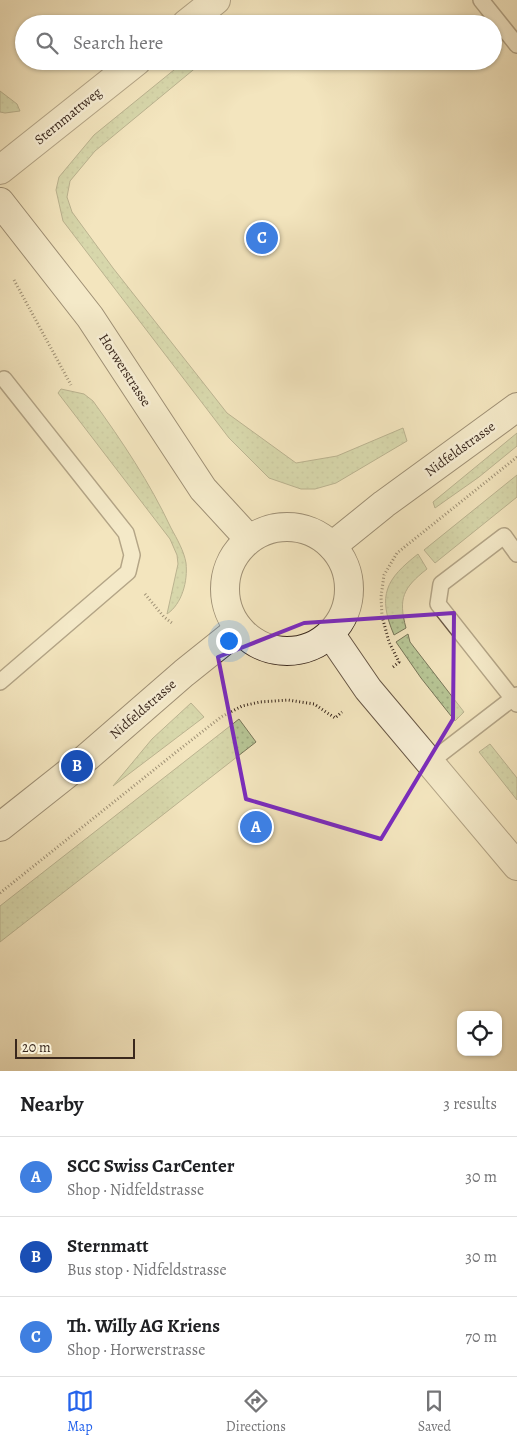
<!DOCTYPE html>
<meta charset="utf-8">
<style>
:root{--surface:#fff;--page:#f6f6f6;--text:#202124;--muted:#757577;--line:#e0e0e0;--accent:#2563eb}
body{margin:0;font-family:Alegreya,serif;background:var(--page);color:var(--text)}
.controls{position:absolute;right:15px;bottom:15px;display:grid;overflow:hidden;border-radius:10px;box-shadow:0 1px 4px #0004}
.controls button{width:45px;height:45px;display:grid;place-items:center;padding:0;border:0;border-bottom:1px solid var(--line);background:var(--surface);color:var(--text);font:25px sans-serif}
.scale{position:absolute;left:15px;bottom:12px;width:120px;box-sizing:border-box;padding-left:5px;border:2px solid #3a281d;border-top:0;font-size:14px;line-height:18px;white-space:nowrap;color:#3a281d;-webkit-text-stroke:4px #f7eed5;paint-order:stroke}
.you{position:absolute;left:228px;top:640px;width:18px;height:18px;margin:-12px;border:4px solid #fff;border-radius:50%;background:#1a73e8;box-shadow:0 0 0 8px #1a73e833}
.badge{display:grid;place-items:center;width:32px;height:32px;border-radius:50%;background:var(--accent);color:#fff;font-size:16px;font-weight:700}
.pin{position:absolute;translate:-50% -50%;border:2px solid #fff;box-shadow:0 1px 5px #0006}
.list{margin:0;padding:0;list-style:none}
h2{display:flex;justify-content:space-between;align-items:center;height:65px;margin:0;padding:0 20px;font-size:21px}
h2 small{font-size:16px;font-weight:400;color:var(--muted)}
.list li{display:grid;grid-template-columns:32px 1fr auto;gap:15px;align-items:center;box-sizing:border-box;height:80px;padding:0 20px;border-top:1px solid var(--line)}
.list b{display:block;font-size:19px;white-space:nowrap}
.list p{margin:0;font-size:16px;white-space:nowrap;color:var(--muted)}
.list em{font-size:16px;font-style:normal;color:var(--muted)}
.icon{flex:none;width:28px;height:28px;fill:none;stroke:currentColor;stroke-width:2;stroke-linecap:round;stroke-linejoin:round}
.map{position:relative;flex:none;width:517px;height:1071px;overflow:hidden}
.search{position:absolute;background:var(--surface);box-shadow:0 1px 4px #0004;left:15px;right:15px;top:15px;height:55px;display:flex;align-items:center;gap:12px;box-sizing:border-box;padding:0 18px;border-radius:28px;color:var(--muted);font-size:19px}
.sheet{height:305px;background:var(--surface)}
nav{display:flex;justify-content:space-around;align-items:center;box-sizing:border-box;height:70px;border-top:1px solid var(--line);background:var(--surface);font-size:14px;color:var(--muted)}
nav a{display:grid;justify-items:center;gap:2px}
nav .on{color:var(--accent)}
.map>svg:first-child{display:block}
.grass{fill:url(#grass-dots);stroke:#787659}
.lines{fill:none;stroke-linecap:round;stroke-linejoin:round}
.lane-casing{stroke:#685745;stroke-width:18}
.street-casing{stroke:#685745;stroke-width:30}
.secondary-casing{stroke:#3a281d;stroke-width:30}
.path{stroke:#3a281d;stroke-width:3;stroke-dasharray:1 2.5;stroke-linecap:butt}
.lane{stroke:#f7eed5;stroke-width:15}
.street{stroke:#f7eed5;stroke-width:28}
.secondary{stroke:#f7eed5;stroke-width:28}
.marked{fill:none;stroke:#7b2cbf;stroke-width:4;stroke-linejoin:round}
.labels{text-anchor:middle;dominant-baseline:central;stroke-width:5;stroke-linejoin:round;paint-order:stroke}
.street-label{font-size:14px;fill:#3a281d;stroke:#f7eed5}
</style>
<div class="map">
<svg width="517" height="1071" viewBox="0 0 517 1071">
<defs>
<pattern id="grass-dots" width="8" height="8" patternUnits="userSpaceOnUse" patternTransform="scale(1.25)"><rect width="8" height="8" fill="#b7c595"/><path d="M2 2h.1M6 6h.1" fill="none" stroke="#9ea980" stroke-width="1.8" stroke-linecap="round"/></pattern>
</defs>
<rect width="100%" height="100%" fill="#f3e5be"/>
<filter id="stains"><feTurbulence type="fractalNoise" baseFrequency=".004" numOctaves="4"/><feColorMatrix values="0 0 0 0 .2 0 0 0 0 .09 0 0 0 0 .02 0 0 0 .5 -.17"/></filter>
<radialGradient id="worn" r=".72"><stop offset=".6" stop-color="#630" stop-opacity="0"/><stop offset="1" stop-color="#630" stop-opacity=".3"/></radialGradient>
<g class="grass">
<polygon points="185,61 204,61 95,151 70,181 67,197 72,212 113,268 227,413 296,463 337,456 403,428 407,441 336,483 315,489 301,489 269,478 229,438 63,221 56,190 59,177 94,135"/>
<polygon points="0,91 17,104 20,111 5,113 0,112"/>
<path d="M61 389 84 394 93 401C122 441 150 483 171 528 177 539 184 551 186 563 188 581 182 604 167 614L178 564 177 555 170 539 58 393Z"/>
<polygon points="517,433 517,446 479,477 435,508 433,502"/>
<polygon points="517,475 517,497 435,563 424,550"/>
<path d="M418 554 427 569C403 588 398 598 406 628L394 635C377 595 386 579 418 554Z"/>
<polygon points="408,634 410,642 464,712 455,721 421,678 396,642"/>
<polygon points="191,703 204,717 113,786 152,739"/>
<polygon points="239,719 256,742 0,942 0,906"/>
<polygon points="490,744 517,778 517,800 479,752"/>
</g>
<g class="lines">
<defs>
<g id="lane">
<polyline points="481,0 517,45"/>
<polyline points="517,554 504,536 441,584 438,604 517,704"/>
<polyline points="0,682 128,572 132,555 126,533 4,379"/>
<polyline points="430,762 517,695"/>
</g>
<g id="street">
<polyline points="186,24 216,0"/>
<polyline points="0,170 137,61"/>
<polyline points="331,635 368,689 517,866"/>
</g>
<g id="secondary">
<polyline points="0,202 90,317 203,489 249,539"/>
<circle cx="287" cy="589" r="62"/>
<polyline points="332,546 384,504 517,407"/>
<polyline points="0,827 77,766 184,673 239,629"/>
</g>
</defs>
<use href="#lane" class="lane-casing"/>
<use href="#street" class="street-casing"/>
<use href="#secondary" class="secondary-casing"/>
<g class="path">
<polyline points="14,280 71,385"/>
<polyline points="145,594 164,617 172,623"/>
<polyline points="393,667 399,662 389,642 382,616 381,597 384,575 397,553 517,457"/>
<polyline points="0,893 175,753 221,717 242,706 260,702 288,700 314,704 335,718 342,712"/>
</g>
<use href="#lane" class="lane"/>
<use href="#street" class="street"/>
<use href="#secondary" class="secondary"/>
</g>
<path d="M0 0H517V1071H0ZM454 613 453 719 381 839 246 799 218 657 304 623Z" fill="#f3e5be" fill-opacity=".55" fill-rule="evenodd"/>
<path class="marked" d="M454 613 453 719 381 839 246 799 218 657 304 623Z"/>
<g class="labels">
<g class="street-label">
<text transform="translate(68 116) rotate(-39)">Sternmattweg</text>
<text transform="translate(125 370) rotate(57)">Horwerstrasse</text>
<text transform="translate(460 449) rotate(-36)">Nidfeldstrasse</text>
<text transform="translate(143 709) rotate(-41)">Nidfeldstrasse</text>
</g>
</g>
<rect width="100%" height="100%" filter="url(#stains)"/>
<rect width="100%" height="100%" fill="url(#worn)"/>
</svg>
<div class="controls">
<button><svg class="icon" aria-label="locate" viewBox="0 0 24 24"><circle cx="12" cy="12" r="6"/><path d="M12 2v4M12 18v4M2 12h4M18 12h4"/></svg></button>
</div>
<div class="scale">20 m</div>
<div class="you"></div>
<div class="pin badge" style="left:256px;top:827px;background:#3f7fe0">A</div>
<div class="pin badge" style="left:77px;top:766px;background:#1a4fb4">B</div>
<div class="pin badge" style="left:262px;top:238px;background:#3f7fe0">C</div>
<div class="search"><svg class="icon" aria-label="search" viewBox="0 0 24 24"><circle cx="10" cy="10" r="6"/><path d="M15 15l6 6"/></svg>Search here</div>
</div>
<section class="sheet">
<h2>Nearby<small>3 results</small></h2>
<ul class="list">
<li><span class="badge" style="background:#3f7fe0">A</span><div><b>SCC Swiss CarCenter</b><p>Shop · Nidfeldstrasse</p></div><em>30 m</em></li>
<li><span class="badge" style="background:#1a4fb4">B</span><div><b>Sternmatt</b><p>Bus stop · Nidfeldstrasse</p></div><em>30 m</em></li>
<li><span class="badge" style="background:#3f7fe0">C</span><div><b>Th. Willy AG Kriens</b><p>Shop · Horwerstrasse</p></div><em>70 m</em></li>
</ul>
</section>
<nav>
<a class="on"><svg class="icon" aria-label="map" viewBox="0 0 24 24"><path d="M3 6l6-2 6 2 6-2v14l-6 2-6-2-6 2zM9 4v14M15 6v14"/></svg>Map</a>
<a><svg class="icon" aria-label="directions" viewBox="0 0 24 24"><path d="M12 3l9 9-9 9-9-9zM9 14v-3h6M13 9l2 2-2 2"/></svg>Directions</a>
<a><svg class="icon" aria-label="saved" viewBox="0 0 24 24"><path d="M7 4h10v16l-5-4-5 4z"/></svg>Saved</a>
</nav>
